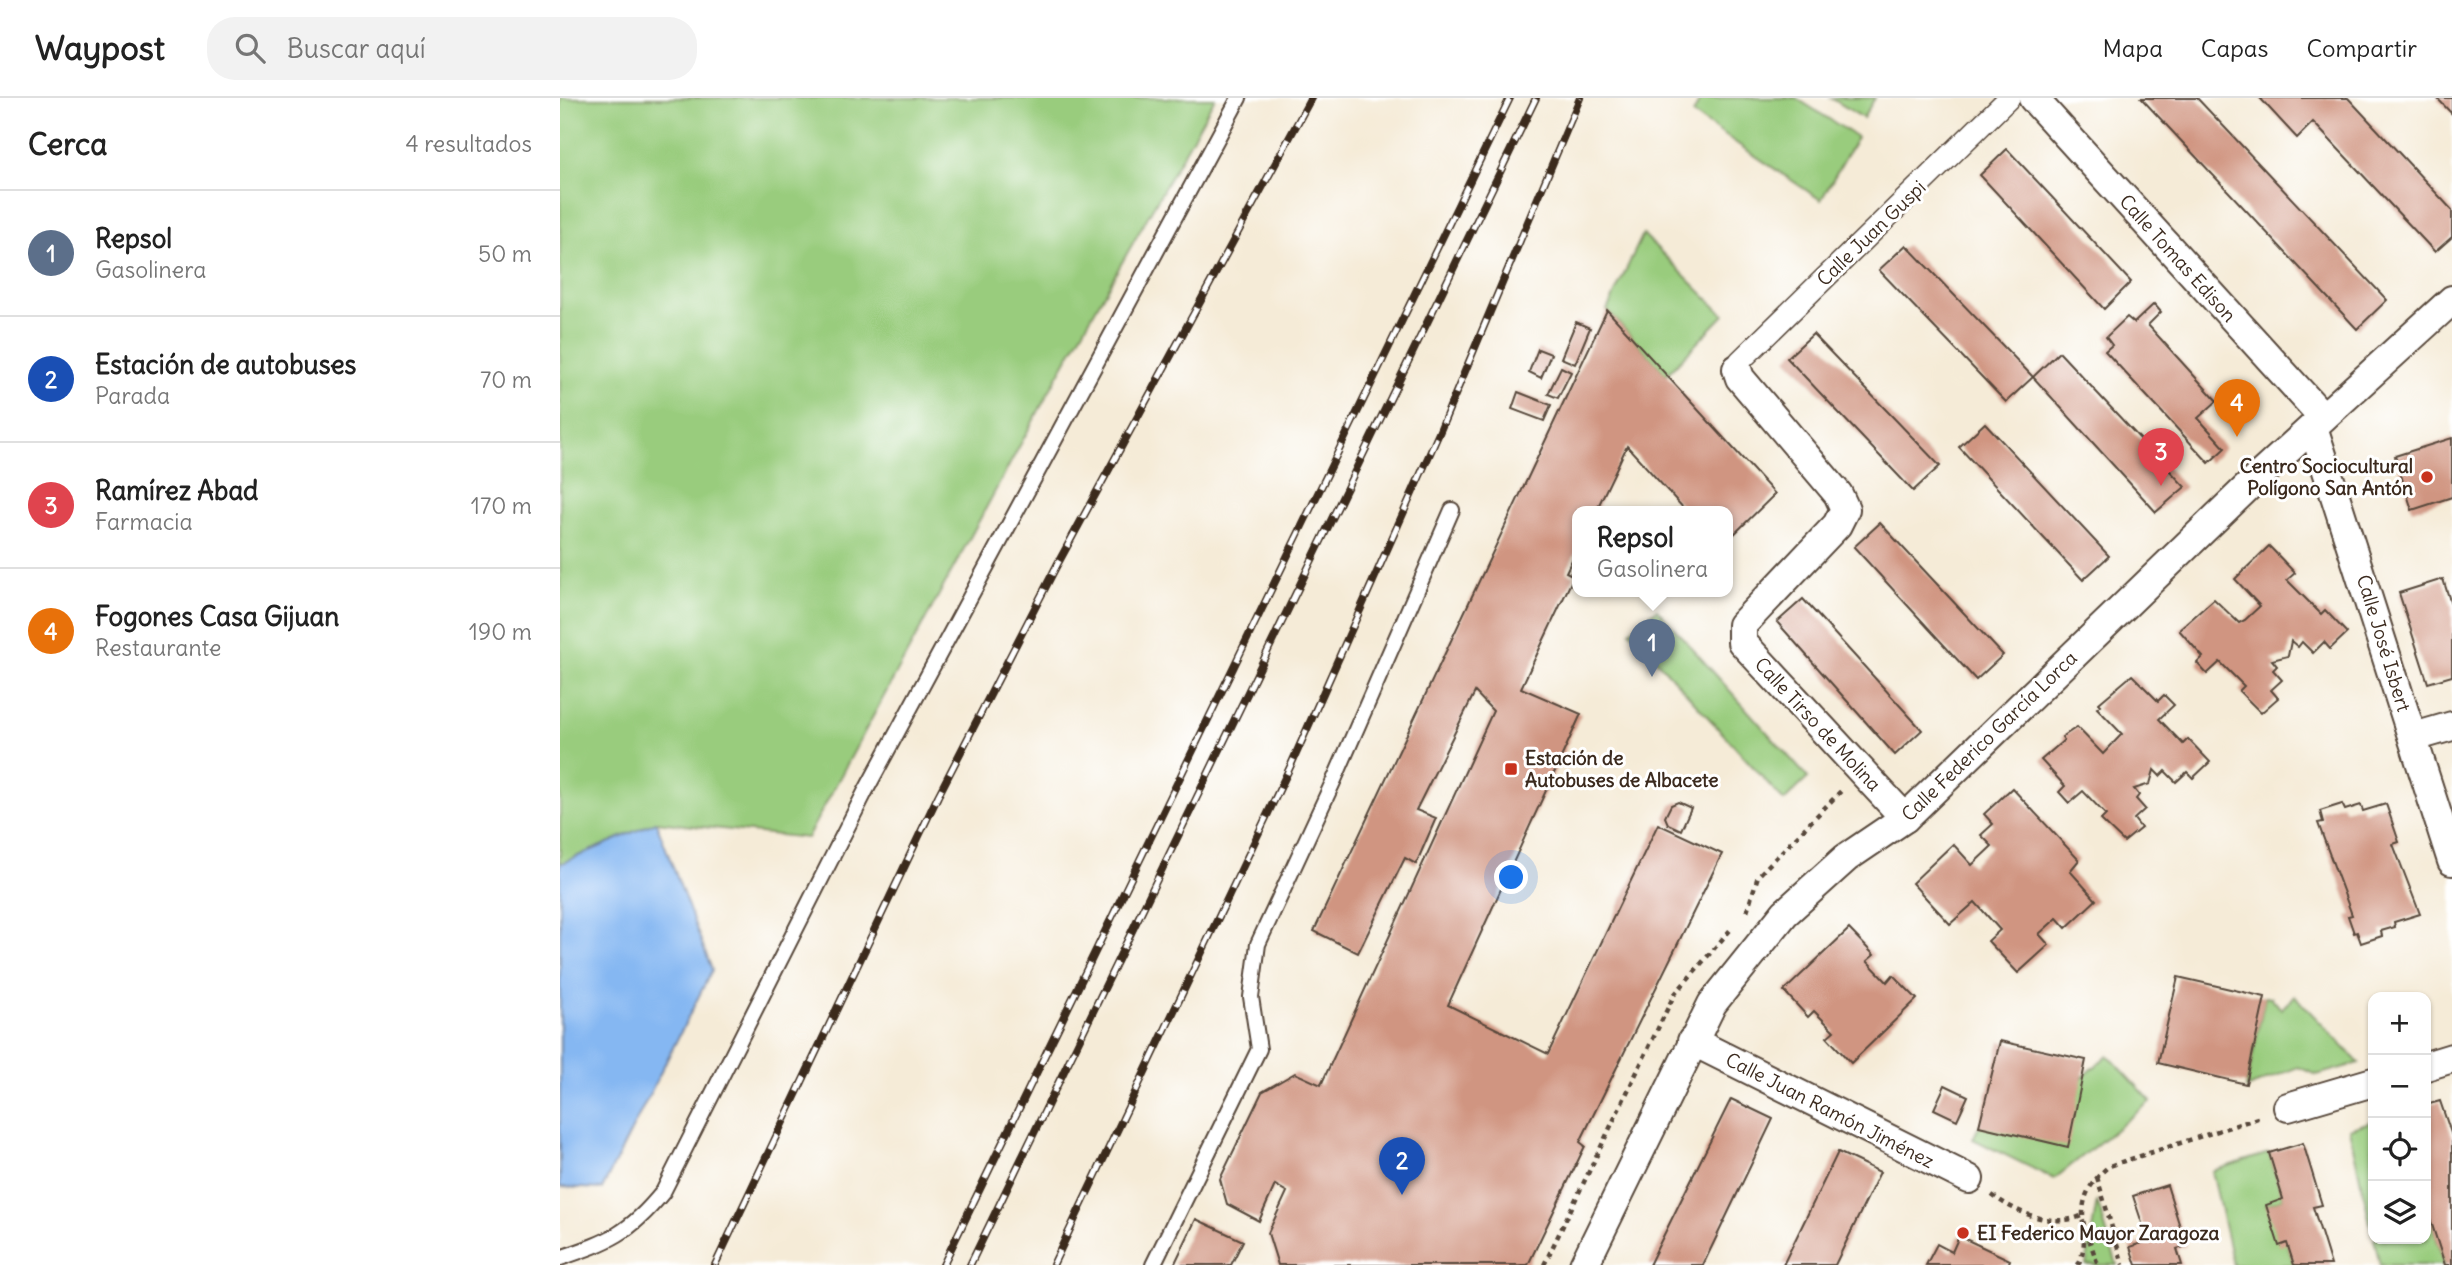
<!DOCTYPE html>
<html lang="es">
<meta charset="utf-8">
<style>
:root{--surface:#fff;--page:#f2f2f2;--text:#222;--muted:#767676;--line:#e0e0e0;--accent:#111827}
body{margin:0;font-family:Delius,sans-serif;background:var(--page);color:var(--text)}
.controls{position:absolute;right:21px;bottom:21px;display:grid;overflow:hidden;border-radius:14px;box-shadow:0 2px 5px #0004}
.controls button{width:63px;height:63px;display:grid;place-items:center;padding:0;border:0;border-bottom:2px solid var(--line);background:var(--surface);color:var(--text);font:35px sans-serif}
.you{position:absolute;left:952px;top:780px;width:24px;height:24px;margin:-18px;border:5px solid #fff;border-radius:50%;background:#1a73e8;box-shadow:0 0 0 10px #1a73e833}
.badge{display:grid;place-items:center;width:46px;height:46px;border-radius:50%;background:var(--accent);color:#fff;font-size:23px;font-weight:700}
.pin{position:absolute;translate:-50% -58px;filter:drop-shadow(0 2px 4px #0008)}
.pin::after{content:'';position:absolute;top:37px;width:24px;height:21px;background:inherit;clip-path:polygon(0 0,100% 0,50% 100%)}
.popup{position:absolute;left:1012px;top:408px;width:161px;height:91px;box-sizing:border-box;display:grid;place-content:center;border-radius:14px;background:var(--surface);filter:drop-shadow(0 2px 5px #0005);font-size:23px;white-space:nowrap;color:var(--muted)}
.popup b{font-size:26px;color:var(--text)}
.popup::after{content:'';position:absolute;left:50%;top:100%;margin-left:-14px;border:14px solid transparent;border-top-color:var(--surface)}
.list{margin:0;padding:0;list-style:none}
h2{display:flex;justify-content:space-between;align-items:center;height:91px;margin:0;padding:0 28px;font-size:30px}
h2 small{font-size:23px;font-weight:400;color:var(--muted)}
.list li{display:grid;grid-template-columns:46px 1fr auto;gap:21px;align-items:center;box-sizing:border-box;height:126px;padding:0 28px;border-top:2px solid var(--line)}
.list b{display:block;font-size:26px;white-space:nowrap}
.list p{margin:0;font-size:23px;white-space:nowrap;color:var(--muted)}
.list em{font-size:23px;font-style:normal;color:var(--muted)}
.icon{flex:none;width:38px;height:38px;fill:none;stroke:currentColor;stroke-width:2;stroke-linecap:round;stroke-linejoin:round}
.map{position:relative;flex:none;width:1892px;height:1167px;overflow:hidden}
header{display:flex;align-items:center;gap:42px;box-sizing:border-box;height:98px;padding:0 35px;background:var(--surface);border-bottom:2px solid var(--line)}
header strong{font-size:33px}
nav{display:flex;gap:38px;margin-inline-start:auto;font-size:24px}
.search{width:490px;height:63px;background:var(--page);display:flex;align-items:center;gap:18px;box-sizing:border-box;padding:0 24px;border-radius:28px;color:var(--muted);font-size:26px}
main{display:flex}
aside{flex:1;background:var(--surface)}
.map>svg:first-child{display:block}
.green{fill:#99cc7d;stroke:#6a7b4e;stroke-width:2}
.water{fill:#85b7f2;stroke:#607088;stroke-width:2}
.building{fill:#d09581}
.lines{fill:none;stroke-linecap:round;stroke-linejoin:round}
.service-casing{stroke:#57473a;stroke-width:18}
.pedestrian-casing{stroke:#57473a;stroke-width:24}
.minor-casing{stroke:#57473a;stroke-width:32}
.path{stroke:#57473a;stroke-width:4.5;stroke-dasharray:5 5;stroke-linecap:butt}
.service{stroke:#fff;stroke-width:14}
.pedestrian{stroke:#fff;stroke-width:21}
.minor{stroke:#fff;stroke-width:28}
.rail-casing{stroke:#3b2a1e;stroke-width:8}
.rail{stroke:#fff;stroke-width:5;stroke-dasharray:16;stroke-linecap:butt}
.poi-dot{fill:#c8321e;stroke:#fff;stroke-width:2.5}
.labels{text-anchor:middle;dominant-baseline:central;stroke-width:6;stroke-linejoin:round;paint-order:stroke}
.street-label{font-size:19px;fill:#3b2a1e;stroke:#fff}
.poi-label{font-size:19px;font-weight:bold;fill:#3b2a1e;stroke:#fff;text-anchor:start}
</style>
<header>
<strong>Waypost</strong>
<div class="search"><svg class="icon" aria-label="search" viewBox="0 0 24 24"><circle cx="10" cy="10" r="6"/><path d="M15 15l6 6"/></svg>Buscar aquí</div>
<nav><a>Mapa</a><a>Capas</a><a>Compartir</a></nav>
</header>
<main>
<aside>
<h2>Cerca<small>4 resultados</small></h2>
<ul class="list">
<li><span class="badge" style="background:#5c6f8a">1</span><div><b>Repsol</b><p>Gasolinera</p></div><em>50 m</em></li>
<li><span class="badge" style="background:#1a4fb4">2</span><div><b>Estación de autobuses</b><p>Parada</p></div><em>70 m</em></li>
<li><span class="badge" style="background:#e0444e">3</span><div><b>Ramírez Abad</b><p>Farmacia</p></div><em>170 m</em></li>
<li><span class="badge" style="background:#e8710a">4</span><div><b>Fogones Casa Gijuan</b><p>Restaurante</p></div><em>190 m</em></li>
</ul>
</aside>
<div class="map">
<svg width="1892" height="1167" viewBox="0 0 1892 1167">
<rect width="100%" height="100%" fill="#fff"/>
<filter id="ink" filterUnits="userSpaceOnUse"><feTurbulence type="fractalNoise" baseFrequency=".0143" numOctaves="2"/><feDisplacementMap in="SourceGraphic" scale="14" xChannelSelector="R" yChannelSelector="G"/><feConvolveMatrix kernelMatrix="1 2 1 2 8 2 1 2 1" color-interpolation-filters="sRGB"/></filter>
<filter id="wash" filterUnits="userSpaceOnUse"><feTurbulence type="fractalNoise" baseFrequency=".00686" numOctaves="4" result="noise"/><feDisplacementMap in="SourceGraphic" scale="28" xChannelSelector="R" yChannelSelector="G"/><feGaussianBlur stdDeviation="1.57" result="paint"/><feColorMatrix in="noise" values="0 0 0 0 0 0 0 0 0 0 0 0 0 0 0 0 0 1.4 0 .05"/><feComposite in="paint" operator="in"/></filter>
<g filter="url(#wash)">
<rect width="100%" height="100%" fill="#f5ebd7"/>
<g class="green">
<polygon points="0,0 655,0 496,281 247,740 96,724 0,766"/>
<polygon points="1141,0 1236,0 1297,39 1261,102 1133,16"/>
<polygon points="1271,0 1315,0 1303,20"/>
<polygon points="1083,136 1164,217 1106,277 1047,212"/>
<polygon points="1097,511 1248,680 1224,703 1070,533"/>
<polygon points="1735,898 1799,965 1757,977 1738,969 1686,990 1705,899 1711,899 1721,911"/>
<polygon points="1548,957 1591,1003 1494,1081 1413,1041 1419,1028 1522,980"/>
<polygon points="1813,1023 1813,1138 1789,1031"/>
<polygon points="1709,1055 1723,1101 1706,1107 1727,1145 1734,1167 1673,1167 1652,1073"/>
<polygon points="1537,1103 1557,1167 1526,1167"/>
<polygon points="1866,1108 1885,1167 1820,1167 1814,1141 1866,1141"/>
</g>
<polygon class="water" points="96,724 152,872 42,1091 0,1089 0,766"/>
<g id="blocks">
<g class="building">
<polygon points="1581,0 1637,0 1827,202 1797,231"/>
<polygon points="1700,0 1788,0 1892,112 1892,139 1875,154 1753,24 1737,40"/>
<polygon points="1877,0 1892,0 1892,16"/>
<polygon points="1447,51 1571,184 1544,211 1420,77"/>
<polygon points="1346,147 1473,279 1446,304 1319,172"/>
<polygon points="1594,206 1601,214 1588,227 1657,303 1638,320 1665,350 1649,365 1545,253 1552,247 1546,239 1567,219 1574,225"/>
<polygon points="1047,212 1215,396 1167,443 1167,413 1126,413 1067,348 1036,413 1017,413 1017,452 1006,474 1014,478 961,590 1021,616 888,907 988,956 1098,726 1162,756 1020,1044 1025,1048 968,1167 718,1167 708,1135 727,1094 715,1087 699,1123 667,1106 660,1081 702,994 735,975 761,987 933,613 915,594 856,712 876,720 856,766 845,760 798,855 754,833"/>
<polygon points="1016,224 1030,230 1015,266 1001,260"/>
<polygon points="1253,236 1380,368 1353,393 1227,260"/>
<polygon points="978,251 991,256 981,280 969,274"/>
<polygon points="1499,254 1625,389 1596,414 1473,279"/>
<polygon points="1001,269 1011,274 998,300 988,296"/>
<polygon points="958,294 991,307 984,323 952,311"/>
<polygon points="1425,325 1549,458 1523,482 1399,349"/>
<polygon points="1892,340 1892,399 1852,412 1835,358"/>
<polygon points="1320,425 1443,557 1416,582 1294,449"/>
<polygon points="1709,448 1735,475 1727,482 1761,516 1765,512 1787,535 1770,551 1764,544 1753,555 1742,544 1738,549 1731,543 1728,558 1712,562 1717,568 1713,572 1722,582 1711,592 1718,600 1701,615 1679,593 1684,588 1660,564 1647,576 1637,565 1643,559 1619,532 1654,501 1679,525 1685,522 1700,508 1675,481"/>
<polygon points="1883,481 1892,509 1892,578 1868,585 1839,495"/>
<polygon points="1243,501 1362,632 1335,657 1217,524"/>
<polygon points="1572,577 1598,603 1604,597 1614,607 1599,621 1623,646 1628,641 1650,664 1633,680 1627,674 1616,684 1605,673 1600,678 1594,672 1590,686 1574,691 1579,697 1576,701 1585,711 1574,721 1581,730 1564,744 1541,722 1546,717 1523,693 1509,705 1499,694 1505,688 1481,662 1504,642 1502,639 1517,629 1543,656 1562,636 1537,610 1541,607 1539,605"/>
<polygon points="1452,690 1519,762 1510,773 1536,802 1506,830 1497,820 1479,836 1489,847 1458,875 1428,843 1440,832 1415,804 1390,826 1352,785 1393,746 1412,767 1432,748 1421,737 1433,726 1424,716"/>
<polygon points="1118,704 1131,710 1121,732 1108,726 1105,719 1111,707"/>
<polygon points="1782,706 1785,712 1801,707 1803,713 1826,706 1839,744 1833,746 1860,816 1834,824 1835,829 1821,833 1822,838 1801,845 1797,834 1794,835 1788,818 1792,817 1758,725 1763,724 1760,713"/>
<polygon points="1289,831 1314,857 1307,863 1327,884 1333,877 1357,901 1291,965 1267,939 1274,933 1254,913 1248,919 1224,893"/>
<polygon points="1618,879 1705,899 1686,986 1598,965"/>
<polygon points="1440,943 1526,962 1508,1049 1419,1028"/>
<polygon points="1385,987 1408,998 1397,1022 1374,1011"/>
<polygon points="1171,1001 1213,1021 1143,1167 1089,1167"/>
<polygon points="1880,1003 1892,1038 1892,1167 1885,1167 1866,1108 1866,1007"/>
<polygon points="1743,1045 1762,1107 1753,1109 1771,1167 1734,1167 1727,1145 1719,1148 1706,1107 1723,1101 1709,1055"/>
<polygon points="1278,1054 1320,1074 1275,1167 1223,1167"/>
<polygon points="1607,1087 1626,1148 1617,1151 1622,1167 1576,1167 1570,1149 1588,1143 1573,1098"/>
<polygon points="636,1121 683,1143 671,1167 614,1167"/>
<polygon points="1399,1138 1450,1162 1448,1167 1366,1167 1377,1146 1392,1154"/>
</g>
</g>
</g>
<g filter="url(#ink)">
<use href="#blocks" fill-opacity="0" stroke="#57473a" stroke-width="2"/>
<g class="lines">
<defs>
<g id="service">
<path d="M0 1160C50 1143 69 1136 103 1094L305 694 679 0"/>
<polyline points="593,1167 699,951 691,899 698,846 774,682 892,412"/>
</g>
<polyline id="pedestrian" points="1177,271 1180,263 1449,0"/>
<g id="minor">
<polyline points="1473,0 1763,319"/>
<polyline points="1177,271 1180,280 1278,396 1285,411 1277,427 1182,527 1182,544 1345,720"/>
<polyline points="1753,329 1892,763"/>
<polyline points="1854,639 1892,628"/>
<polyline points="1132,943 1409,1081"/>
<polyline points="1866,968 1892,960"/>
<polyline points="1728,1009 1813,984"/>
<polyline points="1024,1167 1152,906 1225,815 1286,760 1345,720 1699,378 1892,202"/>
</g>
</defs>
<use href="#service" class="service-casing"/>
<use href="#pedestrian" class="pedestrian-casing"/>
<use href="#minor" class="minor-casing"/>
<g class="path">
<polyline points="1187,813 1198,778 1281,693"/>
<polyline points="1537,1079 1563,1167"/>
<path d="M1432 1097C1457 1115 1492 1130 1521 1118L1538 1167"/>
<polyline points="984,1167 1114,897 1172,830"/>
<path d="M1518 1167C1536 1131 1503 1107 1549 1068L1701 1019"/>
</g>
<use href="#service" class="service"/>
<use href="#pedestrian" class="pedestrian"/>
<use href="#minor" class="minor"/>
<defs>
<g id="rail">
<polyline points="155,1167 378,698 497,467 751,0"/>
<polyline points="383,1167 950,0"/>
<polyline points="410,1167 976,0"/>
<polyline points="493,1167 731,667 879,335 1020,0"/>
</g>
</defs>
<use href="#rail" class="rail-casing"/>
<use href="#rail" class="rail"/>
</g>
</g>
<g class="poi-dot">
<circle cx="1867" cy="379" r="7"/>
<rect x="944" y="664" width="14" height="14" rx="3.5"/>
<circle cx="1403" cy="1135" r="7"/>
</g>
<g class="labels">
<g class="street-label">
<text transform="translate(1311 135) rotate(-44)">Calle Juan Guspi</text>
<text transform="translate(1618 160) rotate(48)">Calle Tomas Edison</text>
<text transform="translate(1824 545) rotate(73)">Calle José Isbert</text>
<text transform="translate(1258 626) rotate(47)">Calle Tirso de Molina</text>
<text transform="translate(1429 638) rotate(-44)">Calle Federico García Lorca</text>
<text transform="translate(1270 1012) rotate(27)">Calle Juan Ramón Jiménez</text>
</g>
<g class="poi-label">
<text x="1853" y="368" text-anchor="end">Centro Sociocultural<tspan x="1853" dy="22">Polígono San Antón</tspan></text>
<text x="965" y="660">Estación de<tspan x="965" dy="22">Autobuses de Albacete</tspan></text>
<text x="1417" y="1135">EI Federico Mayor Zaragoza</text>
</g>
</g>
</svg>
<div class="controls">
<button>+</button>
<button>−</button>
<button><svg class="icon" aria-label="locate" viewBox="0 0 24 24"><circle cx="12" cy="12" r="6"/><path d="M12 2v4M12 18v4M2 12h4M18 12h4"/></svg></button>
<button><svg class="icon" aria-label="layers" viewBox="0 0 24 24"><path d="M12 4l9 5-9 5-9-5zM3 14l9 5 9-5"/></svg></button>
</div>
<div class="you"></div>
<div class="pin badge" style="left:1092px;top:579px;background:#5c6f8a">1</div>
<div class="popup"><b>Repsol</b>Gasolinera</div>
<div class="pin badge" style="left:842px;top:1097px;background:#1a4fb4">2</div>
<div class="pin badge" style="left:1601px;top:388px;background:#e0444e">3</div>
<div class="pin badge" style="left:1677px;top:339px;background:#e8710a">4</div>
</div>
</main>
